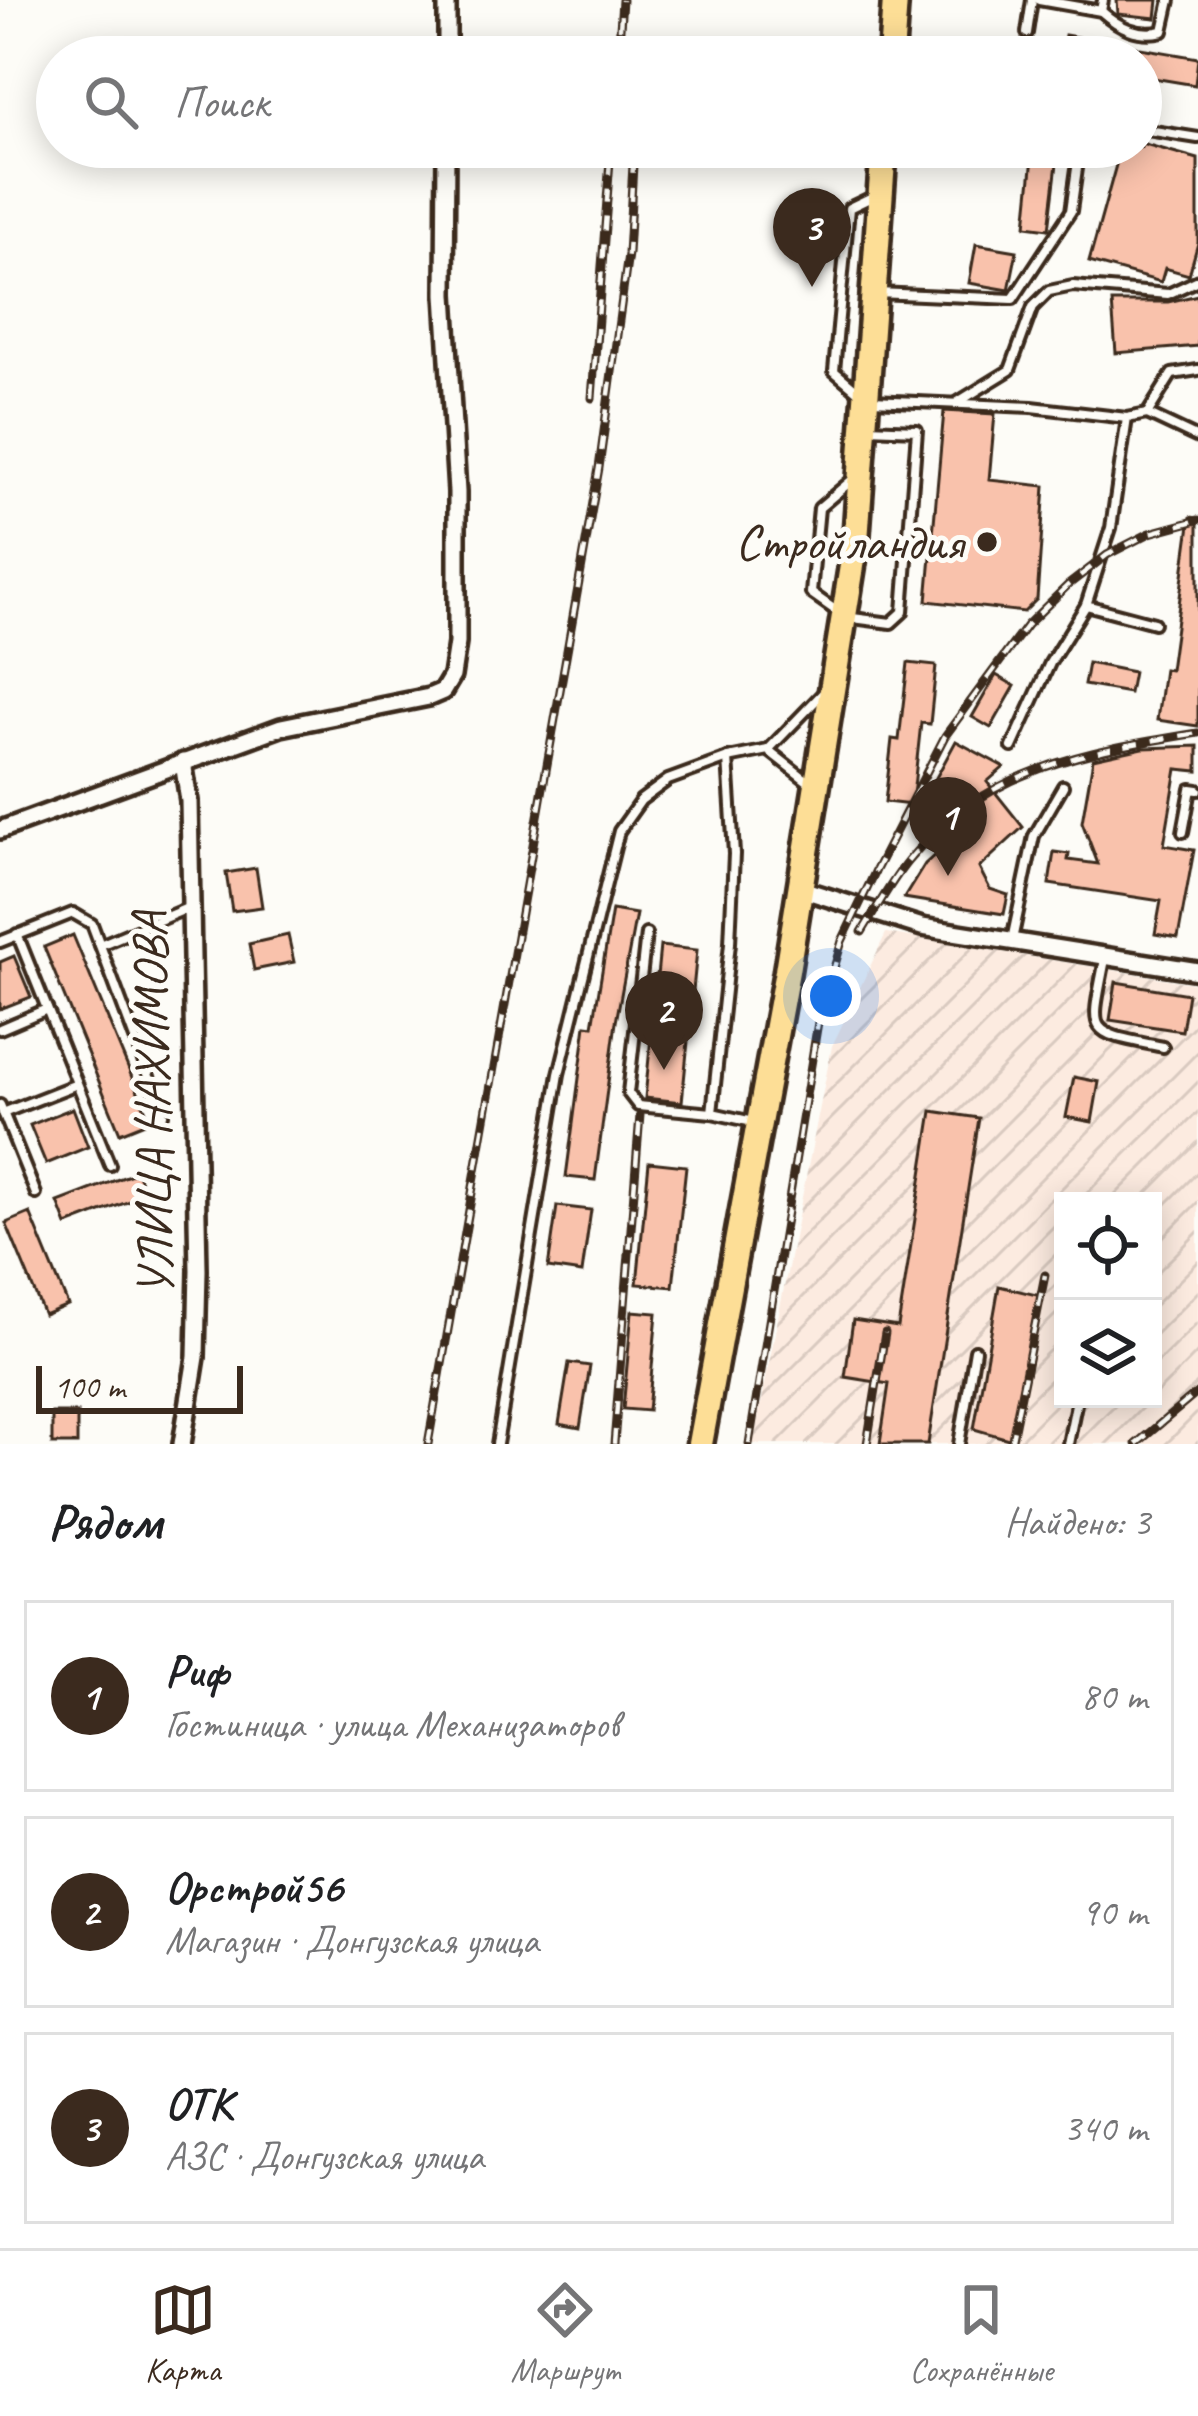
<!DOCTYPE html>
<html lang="ru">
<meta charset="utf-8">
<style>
:root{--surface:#fff;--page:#f6f6f6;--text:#202124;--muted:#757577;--line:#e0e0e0;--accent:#3b2a1e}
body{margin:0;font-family:Caveat,sans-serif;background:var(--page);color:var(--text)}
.controls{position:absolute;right:36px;bottom:36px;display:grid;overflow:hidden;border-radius:0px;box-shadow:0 6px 30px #0003}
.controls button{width:108px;height:108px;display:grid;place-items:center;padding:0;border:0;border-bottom:3px solid var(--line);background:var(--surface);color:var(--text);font:60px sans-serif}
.scale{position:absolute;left:36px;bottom:30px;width:207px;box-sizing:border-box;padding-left:12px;border:6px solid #3b2a1e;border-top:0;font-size:33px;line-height:42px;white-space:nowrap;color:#3b2a1e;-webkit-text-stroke:9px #fdfcf7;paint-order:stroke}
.you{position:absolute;left:831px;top:996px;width:42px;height:42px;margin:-30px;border:9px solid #fff;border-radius:50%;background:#1a73e8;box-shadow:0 0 0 18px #1a73e833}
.badge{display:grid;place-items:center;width:78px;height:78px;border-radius:50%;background:var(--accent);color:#fff;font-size:39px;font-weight:700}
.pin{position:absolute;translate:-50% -99px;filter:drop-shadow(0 3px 6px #0008)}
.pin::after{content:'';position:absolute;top:63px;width:42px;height:36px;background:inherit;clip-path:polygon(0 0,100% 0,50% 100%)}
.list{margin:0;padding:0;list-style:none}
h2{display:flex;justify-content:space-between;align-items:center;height:156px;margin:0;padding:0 48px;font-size:51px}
h2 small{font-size:39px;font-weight:400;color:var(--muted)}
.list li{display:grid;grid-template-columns:78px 1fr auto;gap:36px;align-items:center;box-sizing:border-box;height:192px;margin:0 24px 24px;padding:0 24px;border:3px solid var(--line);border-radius:0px}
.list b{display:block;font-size:45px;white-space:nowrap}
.list p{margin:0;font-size:39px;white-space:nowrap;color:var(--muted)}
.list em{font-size:39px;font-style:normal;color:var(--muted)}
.icon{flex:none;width:66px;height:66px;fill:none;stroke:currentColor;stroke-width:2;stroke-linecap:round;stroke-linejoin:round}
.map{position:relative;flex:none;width:1198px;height:1444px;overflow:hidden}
.search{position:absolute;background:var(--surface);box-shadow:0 6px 30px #0003;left:36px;right:36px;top:36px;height:132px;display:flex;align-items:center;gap:30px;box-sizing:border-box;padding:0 42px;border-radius:66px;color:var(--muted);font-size:45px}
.sheet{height:804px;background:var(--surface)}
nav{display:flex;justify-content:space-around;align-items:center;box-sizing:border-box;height:168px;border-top:3px solid var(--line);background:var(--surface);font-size:33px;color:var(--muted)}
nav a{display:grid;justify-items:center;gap:6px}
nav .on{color:var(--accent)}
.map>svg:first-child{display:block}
.industrial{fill:url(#industrial-furrows);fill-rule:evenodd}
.building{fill:#f9c2ac;stroke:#3b2a1e;stroke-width:3}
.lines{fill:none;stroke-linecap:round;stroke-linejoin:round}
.service-casing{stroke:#3b2a1e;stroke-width:16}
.minor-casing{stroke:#3b2a1e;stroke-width:24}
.trunk-casing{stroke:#3b2a1e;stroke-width:33}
.service{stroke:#fdfcf7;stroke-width:8}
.minor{stroke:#fdfcf7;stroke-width:15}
.trunk{stroke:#fdde96;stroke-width:24}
.rail-casing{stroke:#3b2a1e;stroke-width:9}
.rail{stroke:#fdfcf7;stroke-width:4.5;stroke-dasharray:14;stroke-linecap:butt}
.poi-dot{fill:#3b2a1e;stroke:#fdfcf7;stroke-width:4.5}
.labels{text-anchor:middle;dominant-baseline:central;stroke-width:10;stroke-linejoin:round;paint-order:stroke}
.poi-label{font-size:51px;fill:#3b2a1e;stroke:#fdfcf7;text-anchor:end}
.street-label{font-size:51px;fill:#3b2a1e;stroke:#fdfcf7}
</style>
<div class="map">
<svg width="1198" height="1444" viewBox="0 0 1198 1444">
<defs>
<pattern id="industrial-furrows" width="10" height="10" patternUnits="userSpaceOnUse" patternTransform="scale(3)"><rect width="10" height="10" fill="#fcebe0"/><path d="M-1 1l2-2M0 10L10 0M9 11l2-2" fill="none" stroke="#d9cac0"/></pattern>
</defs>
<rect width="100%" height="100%" fill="#fdfcf7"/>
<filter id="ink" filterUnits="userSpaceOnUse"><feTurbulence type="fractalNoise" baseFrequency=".00833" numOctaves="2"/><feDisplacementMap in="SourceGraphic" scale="24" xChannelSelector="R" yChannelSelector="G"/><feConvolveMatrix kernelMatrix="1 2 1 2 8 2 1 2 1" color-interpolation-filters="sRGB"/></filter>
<g filter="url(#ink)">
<path class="industrial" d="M886 933 1198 984V1444H753L832 1046ZM1063 1201H1153V1399H1063Z"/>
<g class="building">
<polygon points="1117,0 1158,0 1156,18 1118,14"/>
<polygon points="1065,35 1198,58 1195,85 1141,76 1141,57 1061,57"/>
<polygon points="1141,143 1198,159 1198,243 1189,275 1165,268 1161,282 1089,262 1121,147 1141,147"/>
<polygon points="1034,147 1059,147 1049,229 1026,226"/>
<polygon points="976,244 1017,251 1009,290 969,283"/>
<polygon points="1198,295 1198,346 1116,353 1112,302 1168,302"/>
<polygon points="944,411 995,414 989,480 1045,486 1037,599 1024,612 927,601"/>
<polygon points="1191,517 1198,518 1198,726 1157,720 1164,669 1170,670"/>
<polygon points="908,663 936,666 930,724 921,723 912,805 885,802 892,739 899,740"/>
<polygon points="1088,663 1133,672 1129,693 1084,685"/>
<polygon points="996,675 1015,686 991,728 972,717"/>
<polygon points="956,741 1004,767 987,782 1023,827 979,868 990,889 1008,895 1004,914 904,898 925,864 949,842 913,820"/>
<polygon points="1198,746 1198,771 1177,769 1164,845 1194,850 1178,938 1155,934 1161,901 1049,884 1054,852 1069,854 1068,860 1098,864 1082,822 1093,759 1143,748"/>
<polygon points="256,868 262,907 232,911 226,873"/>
<polygon points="612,910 636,914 616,1022 595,1180 566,1177 586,1025 593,1026"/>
<polygon points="73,935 150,1121 120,1133 44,947"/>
<polygon points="288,935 294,962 254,970 249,944"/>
<polygon points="660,946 697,950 682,1102 645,1098"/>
<polygon points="14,956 31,997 0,1009 0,962"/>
<polygon points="1116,982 1188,994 1182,1031 1110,1020"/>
<polygon points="1074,1077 1099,1082 1092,1122 1066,1117"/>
<polygon points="73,1108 88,1147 46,1164 30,1125"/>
<polygon points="932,1111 979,1118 928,1444 880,1444 889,1384 845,1377 853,1320 898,1327"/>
<polygon points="649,1162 686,1166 673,1287 637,1284"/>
<polygon points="137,1172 146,1195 67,1225 58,1202"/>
<polygon points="557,1206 591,1210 582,1273 548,1268"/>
<polygon points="30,1213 68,1305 44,1315 6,1223"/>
<polygon points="999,1286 1041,1296 1012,1440 974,1429"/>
<polygon points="632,1311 657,1313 648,1411 623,1409"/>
<polygon points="569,1363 590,1366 580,1428 559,1424"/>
<rect x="52" y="1413" width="25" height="31"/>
</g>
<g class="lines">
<defs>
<g id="service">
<polyline points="1039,0 1101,11 1103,0"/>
<path d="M1101 11C1119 27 1138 37 1163 31L1170 0"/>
<polyline points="1027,33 1032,0"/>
<polyline points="1141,129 1198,138"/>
<polyline points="877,293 1013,299 1071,211 1080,147"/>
<polyline points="860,393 834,371 849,208 874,196"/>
<polyline points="872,400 1032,407 1127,418 1147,414 1172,374 1198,370"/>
<polyline points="958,402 1010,370 1033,307 1049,291 1073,286 1168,294 1198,280"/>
<polyline points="1147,414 1198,438"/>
<polyline points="852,480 819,508 811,593 845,617 891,623 903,612 917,430 869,428"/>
<polyline points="1086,605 1154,623"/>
<polyline points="1012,747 1050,663 1086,605 1111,528 1127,418"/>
<polyline points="768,750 814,786"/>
<polyline points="728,758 734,854 730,943 712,1113 753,1122"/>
<polyline points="1183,832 1191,789 1198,790"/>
<polyline points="17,934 110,1165"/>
<polyline points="646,934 628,1093 638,1106 712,1113"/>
<polyline points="1012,940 1034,836 1063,786"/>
<polyline points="0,942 73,913 92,924 163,1114"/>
<polyline points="100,945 190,907"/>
<path d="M1105 959C1090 1037 1085 1031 1163 1047"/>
<polyline points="0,1029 47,1009"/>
<polyline points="0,1105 36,1194"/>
<polyline points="3,1113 77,1084"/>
<polyline points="497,1444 559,1074 619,831 641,800 668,780 728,758 768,750 823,693"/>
<polyline points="959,1444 975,1350"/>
<polyline points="1068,1444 1077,1399"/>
</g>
<g id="minor">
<polyline points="447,57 447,0"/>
<polyline points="0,830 281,727 429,697 443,691 452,676 457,643 457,492 445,294 446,147"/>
<polyline points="801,889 922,927 1198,971"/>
<polyline points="182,1444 196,1357 198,1270 189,801 183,762"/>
</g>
<g id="trunk">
<polyline points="891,57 895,0"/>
<polyline points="700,1444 787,971 856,541 884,147"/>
</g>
</defs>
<use href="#service" class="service-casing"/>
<use href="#minor" class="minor-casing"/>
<use href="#trunk" class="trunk-casing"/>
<use href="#service" class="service"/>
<use href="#minor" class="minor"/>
<use href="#trunk" class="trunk"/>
<defs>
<g id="rail">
<polyline points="618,57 622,0"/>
<polyline points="592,398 611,147"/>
<path d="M862 932C877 908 890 883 908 861 984 768 1087 751 1198 733"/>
<polyline points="428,1444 599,468 628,254 634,147"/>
<polyline points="614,1444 640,1115"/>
<polyline points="749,1444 818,1022 842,941 876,870 945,736 1027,625 1068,585 1107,555 1150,533 1198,520"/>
<polyline points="867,1444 885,1333"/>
<polyline points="1011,1444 1045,1275"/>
<polyline points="1136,1444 1198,1392"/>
</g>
</defs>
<use href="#rail" class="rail-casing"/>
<use href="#rail" class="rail"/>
</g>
</g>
<circle class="poi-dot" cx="987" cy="542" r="12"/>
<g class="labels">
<g class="poi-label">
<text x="963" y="542">Стройландия</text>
</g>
<g class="street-label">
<text transform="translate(152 1104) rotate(-91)">УЛИЦА НАХИМОВА</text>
</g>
</g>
</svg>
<div class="controls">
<button><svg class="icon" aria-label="locate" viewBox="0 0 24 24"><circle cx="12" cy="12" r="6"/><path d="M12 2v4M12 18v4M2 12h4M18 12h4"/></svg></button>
<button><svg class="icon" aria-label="layers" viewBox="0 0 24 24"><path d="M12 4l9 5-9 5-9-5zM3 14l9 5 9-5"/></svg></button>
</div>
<div class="scale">100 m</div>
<div class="you"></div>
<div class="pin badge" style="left:948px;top:876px">1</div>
<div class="pin badge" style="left:664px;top:1070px">2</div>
<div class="pin badge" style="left:812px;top:287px">3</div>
<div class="search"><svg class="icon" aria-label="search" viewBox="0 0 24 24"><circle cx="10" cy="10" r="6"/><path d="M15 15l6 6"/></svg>Поиск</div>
</div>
<section class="sheet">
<h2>Рядом<small>Найдено: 3</small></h2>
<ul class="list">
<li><span class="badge">1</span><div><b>Риф</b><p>Гостиница · улица Механизаторов</p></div><em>80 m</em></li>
<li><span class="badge">2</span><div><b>Орстрой56</b><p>Магазин · Донгузская улица</p></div><em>90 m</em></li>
<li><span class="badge">3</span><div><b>ОТК</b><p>АЗС · Донгузская улица</p></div><em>340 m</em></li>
</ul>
</section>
<nav>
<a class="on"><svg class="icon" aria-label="map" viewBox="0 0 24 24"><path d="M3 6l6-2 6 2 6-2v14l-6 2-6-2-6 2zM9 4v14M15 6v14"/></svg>Карта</a>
<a><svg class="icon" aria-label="directions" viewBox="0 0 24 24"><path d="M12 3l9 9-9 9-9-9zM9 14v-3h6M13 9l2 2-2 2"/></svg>Маршрут</a>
<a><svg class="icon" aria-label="saved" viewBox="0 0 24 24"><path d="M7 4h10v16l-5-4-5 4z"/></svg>Сохранённые</a>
</nav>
